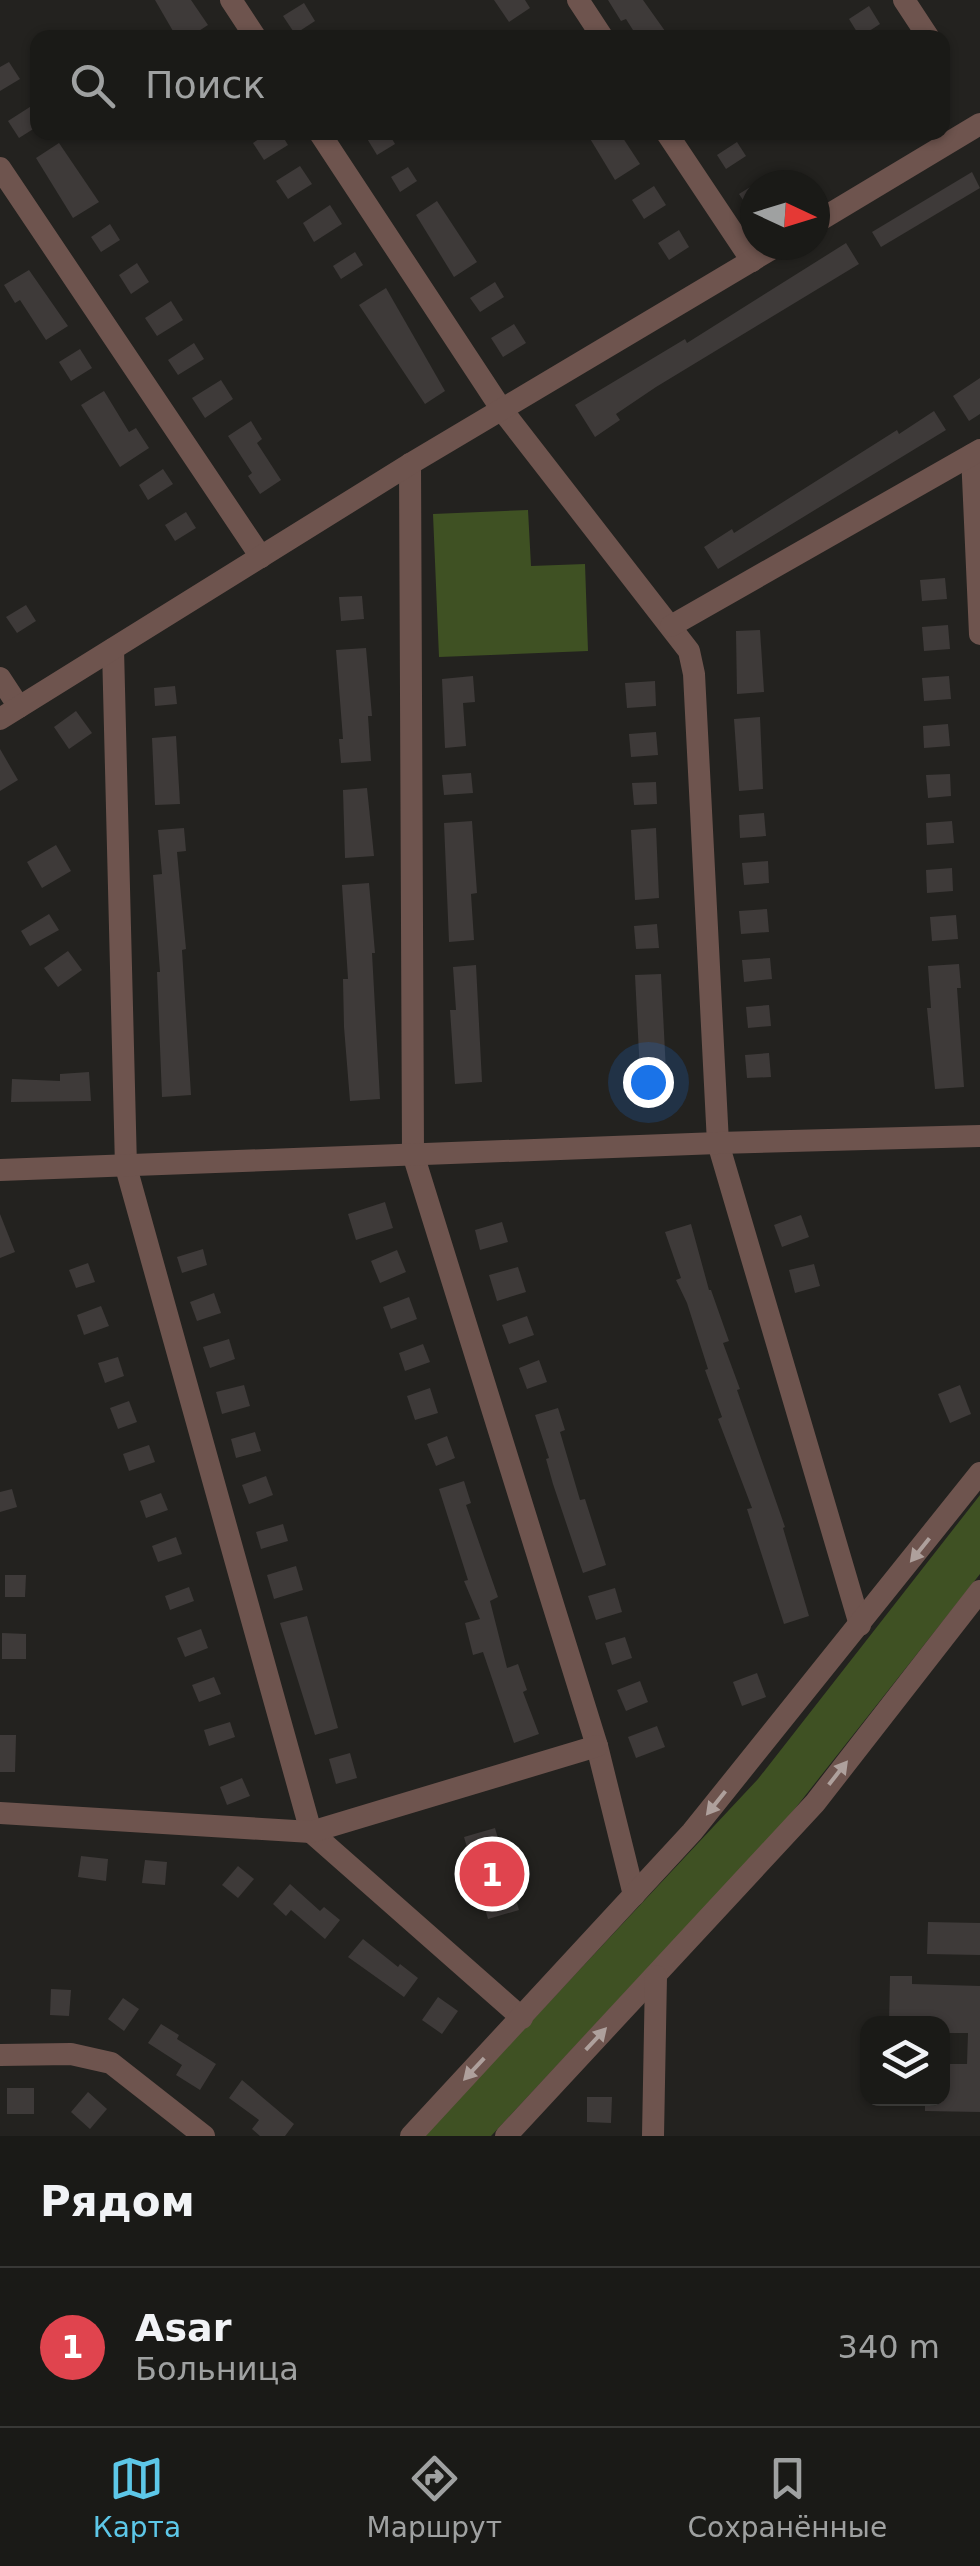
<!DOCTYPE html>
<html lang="ru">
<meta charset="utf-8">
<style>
:root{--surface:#1a1a17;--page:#232320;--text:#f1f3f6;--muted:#9fa1a1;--line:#383836;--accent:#5dc7e8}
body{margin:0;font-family:"DejaVu Sans",sans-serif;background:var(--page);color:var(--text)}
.controls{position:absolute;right:30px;bottom:30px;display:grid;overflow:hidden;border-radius:20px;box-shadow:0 2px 8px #0004}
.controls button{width:90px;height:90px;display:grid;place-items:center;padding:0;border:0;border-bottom:2px solid var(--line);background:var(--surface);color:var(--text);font:50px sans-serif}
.compass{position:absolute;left:740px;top:170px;width:90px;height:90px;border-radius:50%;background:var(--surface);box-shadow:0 2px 8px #0004;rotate:94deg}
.you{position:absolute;left:648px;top:1082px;width:35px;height:35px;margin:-25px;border:8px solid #fff;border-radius:50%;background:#1a73e8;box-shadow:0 0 0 15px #1a73e833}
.badge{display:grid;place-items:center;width:65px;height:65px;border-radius:50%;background:var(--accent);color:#fff;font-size:32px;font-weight:700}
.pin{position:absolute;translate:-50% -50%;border:5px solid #fff;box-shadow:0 2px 10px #0006}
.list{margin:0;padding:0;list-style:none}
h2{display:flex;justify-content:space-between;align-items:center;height:130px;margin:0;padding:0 40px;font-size:42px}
h2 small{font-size:32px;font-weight:400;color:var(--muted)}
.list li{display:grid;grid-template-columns:65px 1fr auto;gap:30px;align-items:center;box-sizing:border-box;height:160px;padding:0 40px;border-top:2px solid var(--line)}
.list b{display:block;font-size:38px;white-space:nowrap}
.list p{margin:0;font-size:32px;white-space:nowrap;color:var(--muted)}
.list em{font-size:32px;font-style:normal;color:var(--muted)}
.icon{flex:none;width:55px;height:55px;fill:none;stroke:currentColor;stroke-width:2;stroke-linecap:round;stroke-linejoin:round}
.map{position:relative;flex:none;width:980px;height:2136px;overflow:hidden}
.search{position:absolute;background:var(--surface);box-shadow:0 2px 8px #0004;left:30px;right:30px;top:30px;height:110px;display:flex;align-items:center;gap:25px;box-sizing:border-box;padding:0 35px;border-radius:20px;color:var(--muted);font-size:38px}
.sheet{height:290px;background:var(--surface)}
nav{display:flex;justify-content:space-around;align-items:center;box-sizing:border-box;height:140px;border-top:2px solid var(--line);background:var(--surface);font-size:28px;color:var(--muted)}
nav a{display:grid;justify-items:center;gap:5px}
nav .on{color:var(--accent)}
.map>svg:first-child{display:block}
.green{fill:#3f5123}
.building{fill:#3e3a39}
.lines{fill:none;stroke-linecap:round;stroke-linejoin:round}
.minor{stroke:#6e544e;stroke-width:22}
.oneway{fill:#aea09c}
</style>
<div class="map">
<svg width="980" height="2136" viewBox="0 0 980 2136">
<rect width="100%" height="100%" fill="#23221f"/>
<g class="green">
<polygon points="528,510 531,566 585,564 588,651 439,657 433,514"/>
<polygon points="980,1495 980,1574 786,1820 491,2136 424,2136 758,1779"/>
</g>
<g class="building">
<polygon points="155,0 191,0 208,25 188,38 177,38"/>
<polygon points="494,0 525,0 530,8 509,22"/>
<polygon points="608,0 643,0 670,38 638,38 626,19 621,21"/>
<polygon points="304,3 315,21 295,34 283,16"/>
<polygon points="869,6 880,24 860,37 849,19"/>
<polygon points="9,62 20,79 0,91 0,67"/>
<polygon points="33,105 38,112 38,126 19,138 8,121"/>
<polygon points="269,132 280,132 288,145 264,160 253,143"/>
<polygon points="363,132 388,132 395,144 377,155"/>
<polygon points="586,132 619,132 640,164 615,180"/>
<polygon points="737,142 746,156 726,169 717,155"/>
<polygon points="59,143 99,202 73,218 36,158"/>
<polygon points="300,166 312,184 288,199 276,181"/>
<polygon points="408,167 417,181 400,192 391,177"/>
<polygon points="972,172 980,188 881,247 872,232"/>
<polygon points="755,184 755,218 739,194"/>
<polygon points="654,186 666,205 644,219 632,200"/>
<polygon points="437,201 477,262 454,277 416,215"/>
<polygon points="330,205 342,224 314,242 303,223"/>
<polygon points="110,224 120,240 101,252 91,237"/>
<polygon points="679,230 689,247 669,260 658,243"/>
<polygon points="846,243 859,264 656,387 616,414 620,420 595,437 575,405 685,339 687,343"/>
<polygon points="355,252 363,265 341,279 333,266"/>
<polygon points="137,263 149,282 131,294 119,275"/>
<polygon points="29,270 68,326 46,340 20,300 15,303 4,285"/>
<polygon points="495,282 504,297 480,312 470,298"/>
<polygon points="386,288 445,391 425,404 359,305"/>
<polygon points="171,301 183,320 157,336 145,318"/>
<polygon points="514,324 526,343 503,357 491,338"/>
<polygon points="194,343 204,359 178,375 168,360"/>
<polygon points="80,349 92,368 71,381 59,362"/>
<polygon points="980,378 980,414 969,421 953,396"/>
<polygon points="221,380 233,399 205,418 192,398"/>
<polygon points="104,391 129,432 136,428 149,448 120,467 81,405"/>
<polygon points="934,411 946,430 718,569 704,547 732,529 734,533 897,430 899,434"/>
<polygon points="251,421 262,439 257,443 281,480 260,494 248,476 252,473 228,436"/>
<polygon points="163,469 173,484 148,500 139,485"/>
<polygon points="186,512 196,528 175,541 165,525"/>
<polygon points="945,578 947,599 922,601 920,580"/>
<polygon points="362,596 364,619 341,621 339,597"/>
<polygon points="26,605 36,621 17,633 6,617"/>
<polygon points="948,625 950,649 924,651 922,627"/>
<polygon points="760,630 764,692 737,694 736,631"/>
<polygon points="366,648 372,716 368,716 371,761 341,763 339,739 343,739 336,650"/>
<polygon points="473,676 475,702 463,703 466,746 445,748 442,679"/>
<polygon points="949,676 951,699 924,701 922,678"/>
<polygon points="655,681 656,706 627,708 625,683"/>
<polygon points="175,686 177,704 155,706 154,688"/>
<polygon points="76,711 92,733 69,749 54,727"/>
<polygon points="760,717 763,789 739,791 734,719"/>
<polygon points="948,724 950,746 924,748 923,726"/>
<polygon points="656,732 658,755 631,757 629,734"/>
<polygon points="176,736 180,804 155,805 152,738"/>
<polygon points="0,749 18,780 0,791"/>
<polygon points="471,773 473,793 444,795 442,775"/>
<polygon points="950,774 951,796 928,798 926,775"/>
<polygon points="656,782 657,804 634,805 632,783"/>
<polygon points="367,788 374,856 345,858 343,790"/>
<polygon points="764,813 766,836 740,838 739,815"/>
<polygon points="472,821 477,893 471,894 474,940 449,942 444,823"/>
<polygon points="952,821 954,843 927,845 926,823"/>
<polygon points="184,828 186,851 177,852 186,949 182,950 191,1095 162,1097 157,972 160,972 153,875 162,874 158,830"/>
<polygon points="656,828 659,898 635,900 631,830"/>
<polygon points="56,845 71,871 42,888 27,862"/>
<polygon points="768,861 769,883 744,885 742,863"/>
<polygon points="952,868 953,891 927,893 926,870"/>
<polygon points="369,883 375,953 372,953 380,1099 350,1101 344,1027 343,979 348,979 342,885"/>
<polygon points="767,909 769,932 741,934 739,911"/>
<polygon points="49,914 59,930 30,946 21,931"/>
<polygon points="956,915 958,939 932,941 930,917"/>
<polygon points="657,924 659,948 636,949 634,926"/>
<polygon points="68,951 82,970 58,987 44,968"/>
<polygon points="770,958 772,979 744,982 742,960"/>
<polygon points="959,964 961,988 957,988 964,1087 935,1089 927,1008 931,1008 928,966"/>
<polygon points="476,965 482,1082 455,1084 450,1010 456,1010 453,967"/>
<polygon points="661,974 667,1091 641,1093 635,975"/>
<polygon points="769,1005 771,1026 748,1028 746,1007"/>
<polygon points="769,1053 771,1077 747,1078 745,1055"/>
<polygon points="89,1072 91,1101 11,1102 12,1079 60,1081 60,1074"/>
<polygon points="385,1202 393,1228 356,1240 348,1214"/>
<polygon points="0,1214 15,1252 0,1258"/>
<polygon points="801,1215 809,1237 782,1247 774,1225"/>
<polygon points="502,1222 508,1242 480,1250 475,1230"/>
<polygon points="691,1224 709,1290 711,1290 729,1341 723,1343 740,1389 737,1390 785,1527 783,1528 809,1616 784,1624 747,1509 752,1508 718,1419 722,1417 705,1370 708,1369 687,1303 676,1280 681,1278 665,1232"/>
<polygon points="203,1249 207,1265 182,1273 177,1257"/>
<polygon points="397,1250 406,1272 380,1283 371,1261"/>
<polygon points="88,1263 95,1282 76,1288 69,1270"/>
<polygon points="814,1264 820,1286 795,1293 789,1270"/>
<polygon points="518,1267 526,1292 497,1301 489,1275"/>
<polygon points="214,1293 221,1313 197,1321 190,1302"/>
<polygon points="409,1297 417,1319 391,1329 383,1307"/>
<polygon points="101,1306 109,1326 84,1335 77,1315"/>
<polygon points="527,1316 534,1335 509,1344 502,1325"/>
<polygon points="229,1339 235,1359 210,1368 203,1347"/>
<polygon points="423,1344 430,1362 405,1371 399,1353"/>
<polygon points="118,1357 124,1376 105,1383 98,1363"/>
<polygon points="539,1360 547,1382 527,1389 519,1368"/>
<polygon points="244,1385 250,1406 222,1414 216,1392"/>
<polygon points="960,1385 971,1414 950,1423 938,1394"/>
<polygon points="430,1388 438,1413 415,1420 407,1396"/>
<polygon points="129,1401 137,1422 118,1429 110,1408"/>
<polygon points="558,1408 565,1430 560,1432 580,1500 585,1499 606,1565 583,1573 553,1484 546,1459 549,1458 535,1415"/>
<polygon points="255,1432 261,1451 236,1458 231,1439"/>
<polygon points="447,1436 455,1458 436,1466 427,1444"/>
<polygon points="149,1445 155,1462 129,1471 123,1454"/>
<polygon points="266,1476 273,1495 249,1504 242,1485"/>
<polygon points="464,1481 471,1503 466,1505 498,1597 490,1601 507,1668 518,1664 527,1690 523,1692 539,1734 514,1743 483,1652 473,1655 465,1623 480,1619 464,1581 468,1580 439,1489"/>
<polygon points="12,1489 17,1507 0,1512 0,1492"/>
<polygon points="161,1493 168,1510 146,1518 140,1501"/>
<polygon points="283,1524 288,1541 261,1549 256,1532"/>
<polygon points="176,1537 182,1554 158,1562 152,1546"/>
<polygon points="296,1566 303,1590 274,1599 267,1575"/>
<polygon points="5,1575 26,1575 25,1597 5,1597"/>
<polygon points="189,1587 194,1601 170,1610 165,1596"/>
<polygon points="615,1588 622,1612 596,1620 588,1596"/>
<polygon points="307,1616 338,1728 315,1735 280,1623"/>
<polygon points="201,1629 208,1648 185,1657 177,1638"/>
<polygon points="2,1633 26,1634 26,1659 2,1659"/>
<polygon points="625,1637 632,1658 612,1665 605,1643"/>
<polygon points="757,1673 766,1697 742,1706 733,1682"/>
<polygon points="214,1677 221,1694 199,1702 192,1685"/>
<polygon points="640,1681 648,1702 626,1711 617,1690"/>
<polygon points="230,1722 235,1737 209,1746 204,1730"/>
<polygon points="657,1726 665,1747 636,1758 628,1737"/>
<polygon points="0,1735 16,1735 15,1772 0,1772"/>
<polygon points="350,1753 357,1778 336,1784 329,1759"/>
<polygon points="242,1778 250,1796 227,1805 220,1787"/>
<polygon points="495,1828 519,1910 488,1919 464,1837"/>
<polygon points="81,1856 108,1859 106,1881 78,1877"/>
<polygon points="145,1860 167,1862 165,1885 142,1883"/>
<polygon points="238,1866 254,1879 238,1898 222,1885"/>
<polygon points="290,1884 320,1911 324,1907 340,1920 325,1939 291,1910 286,1916 273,1904"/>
<polygon points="928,1922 980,1923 980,1955 927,1954"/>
<polygon points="363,1939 398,1967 400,1964 418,1978 404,1997 348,1957"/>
<polygon points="890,1976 912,1976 912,1984 980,1986 980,2112 925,2111 925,2098 942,2098 942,2064 967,2064 968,2033 942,2033 942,2024 889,2024"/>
<polygon points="51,1989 71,1990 69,2016 50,2015"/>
<polygon points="438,1997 458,2011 442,2034 422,2020"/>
<polygon points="123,1998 139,2009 124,2031 108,2019"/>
<polygon points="161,2024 179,2035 177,2039 216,2064 200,2090 176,2075 182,2065 148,2043"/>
<polygon points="242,2080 294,2124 285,2136 260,2136 252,2129 259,2120 229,2098"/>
<rect x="7" y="2088" width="27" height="26"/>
<polygon points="88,2092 107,2109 90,2129 71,2112"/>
<polygon points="587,2097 612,2097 611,2123 587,2122"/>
</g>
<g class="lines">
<g class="minor">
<polyline points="231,0 256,38"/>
<polyline points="578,0 603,38"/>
<polyline points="904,0 929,38"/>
<polyline points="319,132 502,410 689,651 694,674 718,1143 860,1625"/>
<polyline points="666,132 752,261"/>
<polyline points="0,168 261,557"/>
<polyline points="815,223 980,124"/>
<polyline points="972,455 980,634"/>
<polyline points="410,464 413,1154 597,1746 634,1895"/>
<polyline points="671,626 980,450"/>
<polyline points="113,649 126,1167 311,1832 522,2018"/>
<polyline points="0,678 19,707"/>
<polyline points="0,719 410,464 778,245"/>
<polyline points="0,1170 718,1143 980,1136"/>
<polyline points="0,1813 311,1832 597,1746"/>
<polyline points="0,2055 71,2054 111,2063 204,2136"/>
<polyline points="411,2136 692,1832 980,1473"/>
<polyline points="506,2136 815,1803 980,1591"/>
<polyline points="653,2136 656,1976"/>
</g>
</g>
<defs><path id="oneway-solid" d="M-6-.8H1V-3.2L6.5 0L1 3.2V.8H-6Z" transform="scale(2.5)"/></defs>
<g class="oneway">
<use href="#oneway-solid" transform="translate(920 1550) rotate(129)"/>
<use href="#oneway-solid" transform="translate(838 1773) rotate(-52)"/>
<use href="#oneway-solid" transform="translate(716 1803) rotate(129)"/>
<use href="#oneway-solid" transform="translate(596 2039) rotate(-47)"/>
<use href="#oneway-solid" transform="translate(474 2069) rotate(133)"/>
</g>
</svg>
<div class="controls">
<button><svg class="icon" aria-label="layers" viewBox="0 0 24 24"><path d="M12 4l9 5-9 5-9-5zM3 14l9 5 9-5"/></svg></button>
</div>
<svg class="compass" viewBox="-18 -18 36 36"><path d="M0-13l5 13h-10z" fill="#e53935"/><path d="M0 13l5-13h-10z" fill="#9fa1a1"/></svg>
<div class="you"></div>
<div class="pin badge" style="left:492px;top:1874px;background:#e0444e">1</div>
<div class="search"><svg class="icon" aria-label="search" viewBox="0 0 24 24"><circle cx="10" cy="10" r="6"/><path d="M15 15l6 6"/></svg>Поиск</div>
</div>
<section class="sheet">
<h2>Рядом<small></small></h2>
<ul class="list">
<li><span class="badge" style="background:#e0444e">1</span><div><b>Asar</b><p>Больница</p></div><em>340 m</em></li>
</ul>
</section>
<nav>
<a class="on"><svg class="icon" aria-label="map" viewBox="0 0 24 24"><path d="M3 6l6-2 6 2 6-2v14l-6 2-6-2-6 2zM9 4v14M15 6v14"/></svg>Карта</a>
<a><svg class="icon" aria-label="directions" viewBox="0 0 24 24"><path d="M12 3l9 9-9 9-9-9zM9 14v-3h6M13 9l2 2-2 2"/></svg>Маршрут</a>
<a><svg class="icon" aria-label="saved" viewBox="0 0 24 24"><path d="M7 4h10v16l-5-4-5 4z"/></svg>Сохранённые</a>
</nav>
